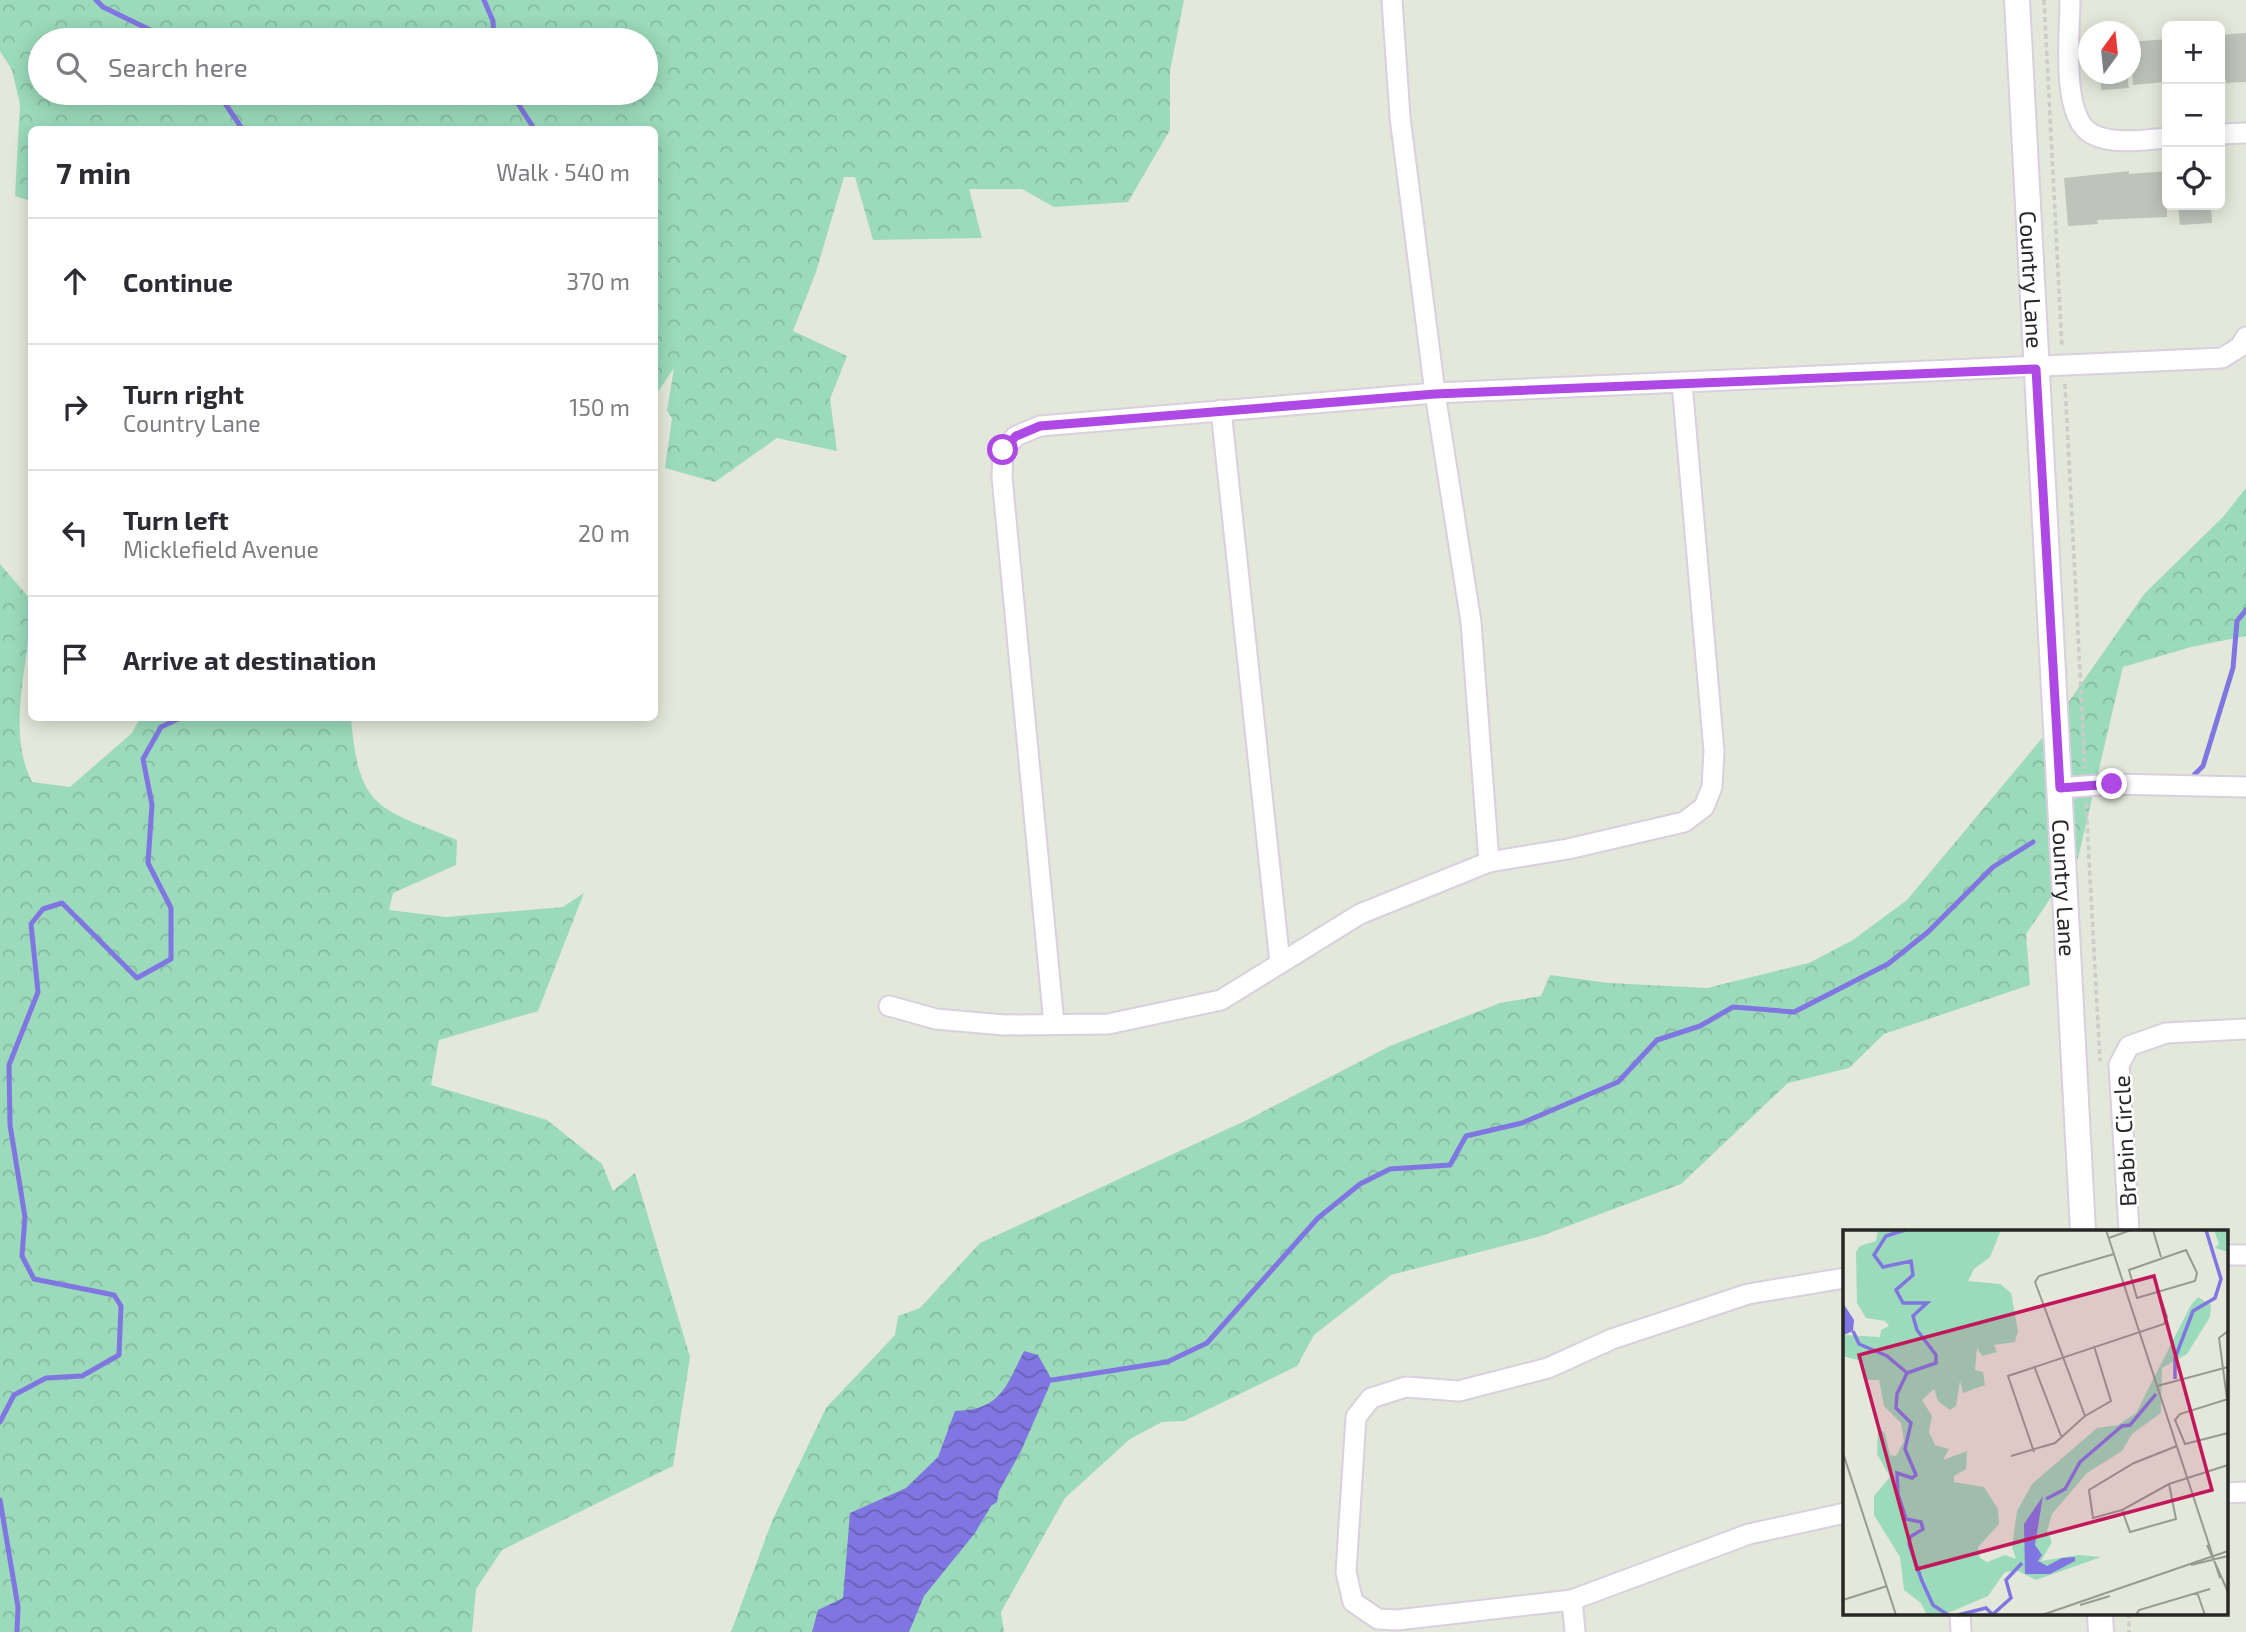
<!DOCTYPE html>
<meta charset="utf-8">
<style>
:root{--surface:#fff;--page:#f7f7f7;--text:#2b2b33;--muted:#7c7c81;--line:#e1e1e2}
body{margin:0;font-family:"Exo 2",sans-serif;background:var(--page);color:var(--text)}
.controls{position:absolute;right:21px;top:21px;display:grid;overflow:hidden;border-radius:10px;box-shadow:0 4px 18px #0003}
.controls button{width:63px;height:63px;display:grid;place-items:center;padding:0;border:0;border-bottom:2px solid var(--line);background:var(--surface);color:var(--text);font:35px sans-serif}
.compass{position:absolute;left:2078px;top:21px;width:63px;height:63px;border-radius:50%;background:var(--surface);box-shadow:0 4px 18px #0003;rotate:15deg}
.stop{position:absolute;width:21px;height:21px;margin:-16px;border:5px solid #ae49e6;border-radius:50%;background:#fff}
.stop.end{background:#ae49e6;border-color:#fff;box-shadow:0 2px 7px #0008}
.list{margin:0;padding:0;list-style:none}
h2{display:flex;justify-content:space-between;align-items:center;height:91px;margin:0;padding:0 28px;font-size:30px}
h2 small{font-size:23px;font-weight:400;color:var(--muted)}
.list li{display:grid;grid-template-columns:46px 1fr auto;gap:21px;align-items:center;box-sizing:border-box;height:126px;padding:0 28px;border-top:2px solid var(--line)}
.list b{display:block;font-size:26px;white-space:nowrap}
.list p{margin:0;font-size:23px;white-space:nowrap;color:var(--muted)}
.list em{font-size:23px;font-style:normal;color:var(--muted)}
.icon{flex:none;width:38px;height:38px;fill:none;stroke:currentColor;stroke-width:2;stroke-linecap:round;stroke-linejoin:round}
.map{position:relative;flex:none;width:2246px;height:1632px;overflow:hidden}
.search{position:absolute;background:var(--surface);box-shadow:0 4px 18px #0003;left:28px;top:28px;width:630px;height:77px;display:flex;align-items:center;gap:18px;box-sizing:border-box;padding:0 24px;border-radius:38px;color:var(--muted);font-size:26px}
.panel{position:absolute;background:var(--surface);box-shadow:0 4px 18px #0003;left:28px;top:126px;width:630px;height:595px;border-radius:10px}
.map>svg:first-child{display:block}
.forest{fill:url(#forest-crowns);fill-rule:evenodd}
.water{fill:url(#water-waves)}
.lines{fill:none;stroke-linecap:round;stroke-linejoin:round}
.stream{stroke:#8076e1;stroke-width:5}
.building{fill:#bec4ba}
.minor-casing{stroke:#d9cfdf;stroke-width:23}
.tertiary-casing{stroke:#d9cfdf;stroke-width:28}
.path{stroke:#cbcbcb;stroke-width:3.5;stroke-dasharray:5 3.5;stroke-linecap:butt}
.minor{stroke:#fff;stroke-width:19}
.tertiary{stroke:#fff;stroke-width:24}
.route{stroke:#ae49e6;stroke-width:9}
.labels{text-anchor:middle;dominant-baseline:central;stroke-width:5;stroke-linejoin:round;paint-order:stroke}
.street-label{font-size:23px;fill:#272727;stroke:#fff}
.inset-river{fill:none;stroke:#8076e1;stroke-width:3.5}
.inset-road{fill:none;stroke:#989b92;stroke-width:2}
.view{fill:#c2185b;fill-opacity:0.15;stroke:#c2185b;stroke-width:3.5}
.inset-edge{fill:none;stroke:#272727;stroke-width:3.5}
</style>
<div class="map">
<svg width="2246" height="1632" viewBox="0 0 2246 1632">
<defs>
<pattern id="forest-crowns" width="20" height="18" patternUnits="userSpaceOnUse" patternTransform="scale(1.75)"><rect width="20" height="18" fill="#9bdaba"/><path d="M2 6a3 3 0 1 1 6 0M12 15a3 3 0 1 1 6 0" fill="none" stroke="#86bba0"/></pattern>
<pattern id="water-waves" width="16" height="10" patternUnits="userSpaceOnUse" patternTransform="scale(1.75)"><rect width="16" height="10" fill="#8076e1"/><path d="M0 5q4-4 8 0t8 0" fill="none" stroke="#6961b6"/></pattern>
</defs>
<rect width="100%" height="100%" fill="#e3e8da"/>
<g class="forest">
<path d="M0 0H1184L1170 71V130L1128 202 1054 207 1022 189H969L982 238 873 240 855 177H844L816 272 793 331 847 356 830 399 837 451 777 438 715 482 665 468 672 418 667 411 674 368 655 396 654 130H32L31 201 15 196 20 104 12 70 0 51ZM40 40H646V93H40Z"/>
<polygon points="2246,488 2246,636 2191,647 2123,667 2078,858 2026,934 2030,985 1884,1034 1849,1068 1788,1083 1681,1184 1541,1236 1391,1275 1314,1335 1297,1366 1184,1421 1162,1422 1130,1439 1065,1498 1001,1612 1004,1632 731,1632 772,1521 826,1408 895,1335 898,1316 920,1308 980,1243 1247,1120 1390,1046 1500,1003 1541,996 1550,975 1609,983 1707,988 1809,963 1853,940 1907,900 2049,730 2145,593 2223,517"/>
<path d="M0 564 31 600C32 658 4 726 32 782L70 787 132 733 140 718H351C359 811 378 807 457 840L456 865 393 893 389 910 446 917 563 907 584 893 538 1011 439 1040 431 1085 547 1120 602 1164 613 1191 635 1173 690 1357 673 1466 502 1550 476 1589 472 1632H0Z"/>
</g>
<path class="water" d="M1024 1351 1038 1355 1052 1380 1021 1451 999 1491 997 1502 991 1506 975 1533 924 1596 909 1632H812L818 1610 843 1598 850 1513 906 1488 938 1457 955 1411C1001 1410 1006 1387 1024 1351Z"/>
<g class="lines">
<g class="stream">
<polyline points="96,0 103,7 171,40"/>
<polyline points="484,0 493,21 494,40"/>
<polyline points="218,93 243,130"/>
<polyline points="511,93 535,130"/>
<polyline points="2194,775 2203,766 2233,668 2237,621 2246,610"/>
<polyline points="1052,1380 1167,1362 1207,1343 1318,1218 1360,1184 1390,1169 1450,1165 1466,1136 1522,1123 1618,1082 1657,1040 1700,1026 1733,1007 1794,1012 1888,964 1928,932 1993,867 2033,842"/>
<polyline points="0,1422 14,1395 46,1378 82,1376 119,1355 121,1306 114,1295 34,1279 22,1256 25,1217 10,1125 9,1065 38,992 31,924 43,909 62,903 137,978 171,959 171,908 148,863 152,805 143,759 161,727 180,718"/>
<polyline points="0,1500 18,1607 17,1632"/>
</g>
</g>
<g class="building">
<polygon points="2246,33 2246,82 2226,83 2226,80 2220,80 2220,35"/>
<polygon points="2167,39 2167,82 2133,85 2131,42"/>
<polygon points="2100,74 2127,74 2129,88 2101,90"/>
<polygon points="2129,171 2129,174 2167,171 2167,217 2097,220 2098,224 2068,226 2064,178"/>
<polygon points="2178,205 2211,205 2212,223 2180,225"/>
</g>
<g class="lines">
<defs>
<g id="minor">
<polyline points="1392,0 1400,117 1435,393 1471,622 1489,862"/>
<path d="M2070 0C2070 32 2060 117 2092 134 2113 145 2144 140 2167 138"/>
<polyline points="2220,134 2246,133"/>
<polyline points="1221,410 1280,963"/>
<polyline points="2060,788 2112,784 2246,787"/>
<polyline points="889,1006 936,1019 1004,1025 1108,1024 1221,1000 1360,914 1489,862 1568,849 1684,822 1704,807 1712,787 1714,751 1682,383"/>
<polyline points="1054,1024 1002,477 1003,450 1016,436 1040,426 1435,393 2222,358 2240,347 2246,337"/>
<polyline points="2129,1231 2119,1065 2129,1046 2166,1033 2246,1029"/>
<polyline points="2227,1255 2246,1255"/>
<polyline points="2227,1493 2246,1492"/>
<polyline points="1572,1600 1397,1620 1378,1619 1353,1602 1346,1572 1356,1417 1371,1398 1406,1387 1459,1391 1548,1368 1612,1339 1748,1294 1845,1278"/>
<polyline points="1960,1613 1961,1632"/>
<polyline points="1575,1632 1572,1600 1749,1534 1845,1513"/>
</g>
<g id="tertiary">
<path id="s1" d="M2017 0 2083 1231"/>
<polyline points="2100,1613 2101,1632"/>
</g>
</defs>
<use href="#minor" class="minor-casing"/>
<use href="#tertiary" class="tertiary-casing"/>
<g class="path">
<polyline points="2044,0 2062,348"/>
<polyline points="2065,384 2085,768"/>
<polyline points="2086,803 2100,1061"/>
<polyline points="2129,1613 2129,1632"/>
</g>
<use href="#minor" class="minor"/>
<use href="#tertiary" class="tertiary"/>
</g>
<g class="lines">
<polyline class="route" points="1003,450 1016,436 1040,426 1435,394 2036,369 2060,788 2112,784"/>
</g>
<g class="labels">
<g class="street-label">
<text stroke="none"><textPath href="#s1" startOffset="280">Country Lane</textPath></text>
<text stroke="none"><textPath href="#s1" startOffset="889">Country Lane</textPath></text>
<text transform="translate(2124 1141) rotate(-93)">Brabin Circle</text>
</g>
</g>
<g transform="translate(1843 1230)">
<rect width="385" height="385" fill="#e3e8da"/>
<path d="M35 0H158L147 27 131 39 125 51 157 54 168 63 175 101 172 112 151 115 154 122 139 126 134 118 132 140 140 142 142 155 120 163 117 151 113 176 107 180 95 171 91 159 79 170 89 186 86 202 92 215 106 219 100 230 124 221 123 239 111 246V252L141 257 155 279 156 294 135 317 137 328 144 332 162 325 173 329 169 317 174 281 189 254 254 198 275 195 293 183 348 75 355 67 368 75 367 87 344 124 319 138 318 183 289 204 279 221 244 243 209 284 204 301 209 312 198 331 236 325 258 327 193 350 175 341 162 342 145 366 100 385H84L78 373 61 360 57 327 31 285V266L47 247 34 224 35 198 42 203 47 225 53 226 61 211 58 193 41 176 36 150H25L18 131 0 126V91L2 105 37 107 38 100 46 96 42 91 23 88 14 73 13 22 17 16 33 11ZM371 0H385V22L372 18 376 14Z" fill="#9bdaba"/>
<path d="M0 73 11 90 10 101 1 105ZM200 266 192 315 199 325 195 331 204 336 219 328 232 327V331L207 344H182L181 294Z" fill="#8076e1"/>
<path class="inset-river" d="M62 0 43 6 31 25 40 37 68 31 70 45 53 60 60 73H84L70 86 74 100 93 125V133L64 143 54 164 53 178 68 193 62 219 73 245 69 248 54 243 55 264 63 289 78 292 80 299 67 307 66 314 79 351 90 375 105 385M10 101 16 114 44 126 63 142M332 149V128L350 81 372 68 378 49 363 0M203 269 222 259 237 232 279 196 287 195 313 164M115 385 143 378 149 384M149 385 168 368 163 350 179 333"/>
<path class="inset-road" d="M263 0 377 348M310 0 318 27M266 8 288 0M343 20 354 43 352 51 294 68 286 40ZM191 136 218 206M314 156 385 137M384 169 376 108 385 101M385 169 337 184 332 190 342 214 385 203M242 186 192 52 196 46 271 24M191 222 165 146 321 94 324 87 316 63M0 223 53 385M168 226 212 213 242 186 268 171 251 116M326 254 279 280 287 302 333 289 326 254 385 235M279 280 250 288 246 260 291 233 334 216M364 315 385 362M348 335 385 326M354 362 362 385M0 370 44 356M237 375 267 366M199 385 385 321M293 385 296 380 367 359"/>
<path class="view" d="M311 46 369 260 74 339 16 125Z"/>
<rect width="385" height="385" class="inset-edge"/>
</g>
</svg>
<div class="controls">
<button>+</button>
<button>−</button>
<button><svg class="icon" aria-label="locate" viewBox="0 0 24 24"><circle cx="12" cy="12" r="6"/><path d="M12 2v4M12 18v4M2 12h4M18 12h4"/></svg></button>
</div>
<svg class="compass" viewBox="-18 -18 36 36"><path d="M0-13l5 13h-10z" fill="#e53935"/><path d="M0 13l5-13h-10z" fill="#7c7c81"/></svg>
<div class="stop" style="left:1003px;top:450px"></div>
<div class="stop end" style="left:2112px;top:784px"></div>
<div class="search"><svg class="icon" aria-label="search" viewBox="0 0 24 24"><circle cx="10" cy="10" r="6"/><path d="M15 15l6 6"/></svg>Search here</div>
<section class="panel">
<h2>7 min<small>Walk · 540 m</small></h2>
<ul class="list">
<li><svg class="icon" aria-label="ahead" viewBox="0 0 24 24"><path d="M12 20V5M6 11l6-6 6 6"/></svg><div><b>Continue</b></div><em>370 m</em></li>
<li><svg class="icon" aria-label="right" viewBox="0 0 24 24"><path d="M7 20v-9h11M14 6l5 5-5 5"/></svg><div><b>Turn right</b><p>Country Lane</p></div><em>150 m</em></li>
<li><svg class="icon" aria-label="left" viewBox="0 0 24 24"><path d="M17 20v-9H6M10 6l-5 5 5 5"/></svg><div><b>Turn left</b><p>Micklefield Avenue</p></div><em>20 m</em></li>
<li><svg class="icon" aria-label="arrive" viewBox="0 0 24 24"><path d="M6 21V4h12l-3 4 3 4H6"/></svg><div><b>Arrive at destination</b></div></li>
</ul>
</section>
</div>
